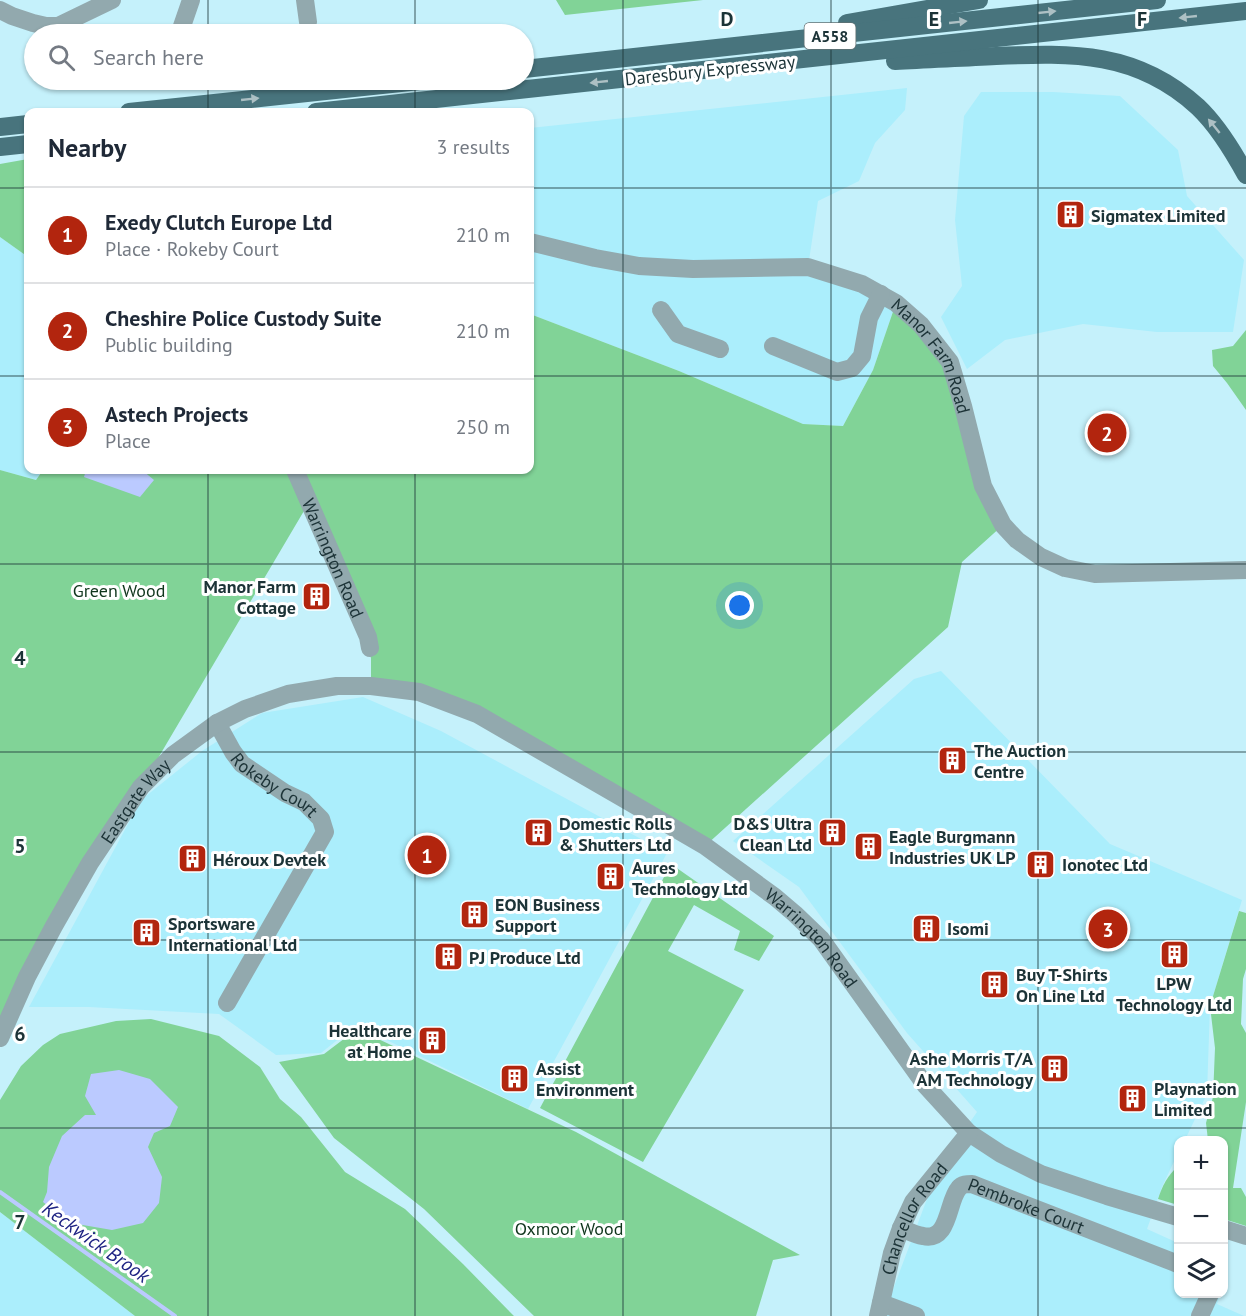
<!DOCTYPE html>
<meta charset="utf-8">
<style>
:root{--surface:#fff;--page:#f2f2f3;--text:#1f2937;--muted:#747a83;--line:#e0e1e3;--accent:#b2250e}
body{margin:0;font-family:"PT Sans",sans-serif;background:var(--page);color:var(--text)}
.controls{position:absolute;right:18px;bottom:18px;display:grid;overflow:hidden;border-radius:12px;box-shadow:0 2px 4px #0004}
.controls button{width:54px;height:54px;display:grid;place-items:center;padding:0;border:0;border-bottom:2px solid var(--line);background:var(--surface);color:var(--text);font:30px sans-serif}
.you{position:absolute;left:740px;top:606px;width:21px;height:21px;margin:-15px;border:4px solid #fff;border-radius:50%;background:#1a73e8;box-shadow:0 0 0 9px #1a73e833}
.badge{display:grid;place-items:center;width:39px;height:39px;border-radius:50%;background:var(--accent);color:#fff;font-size:20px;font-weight:700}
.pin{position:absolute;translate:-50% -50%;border:3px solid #fff;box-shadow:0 2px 6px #0006}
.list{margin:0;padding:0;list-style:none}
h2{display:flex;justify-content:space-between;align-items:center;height:78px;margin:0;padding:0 24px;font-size:26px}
h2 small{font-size:20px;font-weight:400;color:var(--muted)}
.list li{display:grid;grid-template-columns:39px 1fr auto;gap:18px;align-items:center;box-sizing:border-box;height:96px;padding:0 24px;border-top:2px solid var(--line)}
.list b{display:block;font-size:22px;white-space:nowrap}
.list p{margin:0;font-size:20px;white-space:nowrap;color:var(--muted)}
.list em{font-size:20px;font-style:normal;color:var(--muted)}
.icon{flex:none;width:33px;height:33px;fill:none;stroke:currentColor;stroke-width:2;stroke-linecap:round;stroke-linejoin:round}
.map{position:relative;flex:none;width:1246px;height:1316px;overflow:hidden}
.search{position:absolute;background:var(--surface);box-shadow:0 2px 4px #0004;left:24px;top:24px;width:510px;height:66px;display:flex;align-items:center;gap:15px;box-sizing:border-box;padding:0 21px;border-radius:33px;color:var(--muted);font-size:22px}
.panel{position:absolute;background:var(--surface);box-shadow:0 2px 4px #0004;left:24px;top:108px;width:510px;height:366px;border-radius:12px}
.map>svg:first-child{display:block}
.built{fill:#abeefc}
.green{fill:#81d397}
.water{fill:#bbcaff}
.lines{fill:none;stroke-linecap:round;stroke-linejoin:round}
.stream{stroke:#bbcaff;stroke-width:4}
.minor{stroke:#92a9ae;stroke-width:18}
.major{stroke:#48747d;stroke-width:18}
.oneway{fill:#adc0c4}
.grid{fill:none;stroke:#1c3337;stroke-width:1.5;stroke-opacity:0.55}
.labels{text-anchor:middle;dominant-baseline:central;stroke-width:6;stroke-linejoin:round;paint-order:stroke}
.shield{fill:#fff;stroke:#607073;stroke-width:1.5}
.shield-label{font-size:16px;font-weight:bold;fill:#1c3337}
.street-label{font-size:18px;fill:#1c3337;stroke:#fff}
.poi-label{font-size:18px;font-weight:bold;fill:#1c3337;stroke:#fff;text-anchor:start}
.park-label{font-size:18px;fill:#0f351c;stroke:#fff}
.water-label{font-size:20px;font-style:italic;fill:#1e2383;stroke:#fff}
.grid-label{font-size:20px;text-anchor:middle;font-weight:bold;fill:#1c3337;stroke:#fff;stroke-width:6;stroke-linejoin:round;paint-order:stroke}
</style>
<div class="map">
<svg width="1246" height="1316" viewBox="0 0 1246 1316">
<rect width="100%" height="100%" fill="#c5f1fb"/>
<g class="built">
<polygon points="907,88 905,110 875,143 859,181 818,201 808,267 896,303 873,370 843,426 803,424 679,371 530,314 530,128"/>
<polygon points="981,92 1053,92 1120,96 1178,150 1187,196 1244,260 1233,332 1157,332 1083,324 1005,340 967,369 941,317 962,286 955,220 964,116"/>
<polygon points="0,237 28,257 28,470 42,470 36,480 0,470"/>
<polygon points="941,671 1110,844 1242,900 1210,1006 1207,1094 1185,1140 1178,1140 1178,1153 1162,1187 1147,1229 1178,1243 1178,1294 1220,1294 1217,1304 1244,1316 883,1316 939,1167 977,1112 907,1033 799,887 733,841 914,679"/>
<polygon points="363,697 441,731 667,853 528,1109 356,1025 321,1053 276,1055 219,1014 89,1007 29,1007 141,800 202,751 262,713"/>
<polygon points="0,1212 135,1316 0,1316"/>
</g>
<g class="green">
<polygon points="556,0 703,0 565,15"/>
<polygon points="28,159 28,257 0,237 0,164"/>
<polygon points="896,303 950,362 1003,525 962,562 948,627 705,846 477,714 371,686 371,658 311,499 141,787 0,1038 0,470 36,480 43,470 530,470 530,314 679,371 803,424 843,426 873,370"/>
<polygon points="1246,330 1246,410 1227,383 1213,366 1212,350 1233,346"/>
<polygon points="671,864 774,936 759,961 734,950 740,931 694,905 668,951 744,990 643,1162 540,1108"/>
<polygon points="1239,911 1246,913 1246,969 1243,979 1241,1024 1246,1033 1246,1102 1233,1188 1241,1188 1246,1197 1246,1226 1224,1219 1224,1140 1208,1140 1206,1123 1213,1097 1215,1048 1210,1006"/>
<polygon points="151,1019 219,1036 260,1067 280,1099 301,1117 345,1172 405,1209 463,1264 514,1316 135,1316 0,1212 0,1100 21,1066 43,1045 60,1034 116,1021"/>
<polygon points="357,1029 576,1132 800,1255 773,1260 756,1316 534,1316 424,1209 334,1138 279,1062 324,1054"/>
<path d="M1178 1166V1205L1158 1199C1162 1186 1168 1175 1178 1166Z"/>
</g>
<g class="water">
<polygon points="86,470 142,470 154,480 140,497 84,477"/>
<polygon points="119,1070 150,1079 178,1107 170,1126 154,1133 148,1147 162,1177 159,1203 143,1223 112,1230 77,1224 59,1215 43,1202 47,1192 49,1167 62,1136 85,1115 96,1115 85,1096 91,1074"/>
</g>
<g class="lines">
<polyline class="stream" points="0,1192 175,1316"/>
<g class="minor">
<polyline points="305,0 308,22"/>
<polyline points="0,10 12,16 33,23 46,26 58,26 112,0"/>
<polyline points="180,32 191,0"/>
<path id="s1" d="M530 242 595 258 639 266 693 269 808 267 862 284 896 303 921 325 950 362 963 406 983 486 1003 525 1017 540 1041 557 1065 568 1095 574 1246 570"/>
<polyline points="661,310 678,334 720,349"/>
<polyline points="773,346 837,372 852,368 862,356 869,318 881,294"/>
<path id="s2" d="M295 470 368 637 370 648"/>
<path id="s3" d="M217 723 233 752 242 764 285 793 304 802 321 819 325 832 227 1003"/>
<path id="s4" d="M0 1038 27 977 54 926 90 863 141 787 173 755 217 723 245 709 288 694 337 686H371L419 692 477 714 619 796 705 846 775 897 795 914 821 939 926 1086 969 1133 1001 1154 1041 1174 1107 1196 1178 1217"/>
<path id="s5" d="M901 1228C908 1231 916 1235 923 1236 950 1242 947 1201 959 1188 962 1184 967 1184 972 1184L1178 1264"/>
<polyline points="1224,1229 1246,1236"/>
<polyline points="881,1303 916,1316"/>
<path id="s6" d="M878 1316 892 1253 901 1228 913 1202 969 1133"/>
<polyline points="1200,1316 1210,1294"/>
</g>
<g class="major">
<polyline points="847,23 979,0"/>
<path d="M895 61C928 59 962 58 996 56 1073 53 1137 51 1198 107 1218 126 1233 151 1246 175"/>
<polyline points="524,69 1157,0"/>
<polyline points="129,112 429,80"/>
<polyline points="316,112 1246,11"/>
<polyline points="0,127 28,124"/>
<polyline points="0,147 28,144"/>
</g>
</g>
<defs><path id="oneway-solid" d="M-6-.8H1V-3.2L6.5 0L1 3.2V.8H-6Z" transform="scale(1.5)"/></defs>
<g class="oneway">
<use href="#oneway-solid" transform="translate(1047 12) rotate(-6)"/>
<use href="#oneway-solid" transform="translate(1188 17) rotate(174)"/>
<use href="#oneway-solid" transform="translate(958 22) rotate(-6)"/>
<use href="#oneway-solid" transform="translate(599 82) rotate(174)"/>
<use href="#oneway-solid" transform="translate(250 99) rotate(-6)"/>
<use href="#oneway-solid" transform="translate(1214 126) rotate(-129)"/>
</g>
<path class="grid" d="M208 0V34M415 0V34M623 0V1316M831 0V1316M1038 0V1316M208 80V112M415 80V112M0 188H28M530 188H1246M0 376H28M530 376H1246M208 470V1316M415 470V1316M0 564H1246M0 752H1246M0 940H1246M0 1128H1246"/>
<defs>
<symbol id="building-square" viewBox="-11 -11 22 22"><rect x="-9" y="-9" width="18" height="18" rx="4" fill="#b2250e" stroke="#fff"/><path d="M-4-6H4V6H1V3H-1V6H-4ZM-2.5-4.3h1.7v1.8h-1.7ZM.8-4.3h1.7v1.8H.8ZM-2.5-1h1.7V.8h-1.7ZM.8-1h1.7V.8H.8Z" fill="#fff"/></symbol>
</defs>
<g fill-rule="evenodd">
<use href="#building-square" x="1054" y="198" width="33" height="33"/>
<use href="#building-square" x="300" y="580" width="33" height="33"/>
<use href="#building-square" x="936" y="744" width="33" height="33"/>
<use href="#building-square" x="522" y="816" width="33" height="33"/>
<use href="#building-square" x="816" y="816" width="33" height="33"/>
<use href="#building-square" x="852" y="830" width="33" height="33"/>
<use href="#building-square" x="176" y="842" width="33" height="33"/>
<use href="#building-square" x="1024" y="848" width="33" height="33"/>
<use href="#building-square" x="594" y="860" width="33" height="33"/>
<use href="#building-square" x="458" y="898" width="33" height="33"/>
<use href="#building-square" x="910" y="912" width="33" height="33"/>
<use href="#building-square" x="130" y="916" width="33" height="33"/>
<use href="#building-square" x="1158" y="938" width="33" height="33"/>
<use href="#building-square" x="432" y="940" width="33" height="33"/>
<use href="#building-square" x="978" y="968" width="33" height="33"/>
<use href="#building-square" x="416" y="1024" width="33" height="33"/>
<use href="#building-square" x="1038" y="1052" width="33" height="33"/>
<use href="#building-square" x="498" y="1062" width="33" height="33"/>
<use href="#building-square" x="1116" y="1082" width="33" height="33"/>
</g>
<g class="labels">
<rect class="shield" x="804.5" y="23" width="51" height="26" rx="4.5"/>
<g class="shield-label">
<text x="830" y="36">A558</text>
</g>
<g class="street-label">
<text transform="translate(710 70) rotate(-6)">Daresbury Expressway</text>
<text stroke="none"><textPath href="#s1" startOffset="442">Manor Farm Road</textPath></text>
<text stroke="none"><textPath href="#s2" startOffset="96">Warrington Road</textPath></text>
<text stroke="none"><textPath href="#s3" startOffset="87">Rokeby Court</textPath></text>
<text stroke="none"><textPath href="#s4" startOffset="274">Eastgate Way</textPath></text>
<text stroke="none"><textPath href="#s4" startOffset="1064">Warrington Road</textPath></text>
<text stroke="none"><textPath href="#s5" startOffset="162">Pembroke Court</textPath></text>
<text stroke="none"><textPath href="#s6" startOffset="105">Chancellor Road</textPath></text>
</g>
<g class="poi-label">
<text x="1091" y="215">Sigmatex Limited</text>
<text x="296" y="586" text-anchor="end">Manor Farm<tspan x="296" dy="21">Cottage</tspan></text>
<text x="974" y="750">The Auction<tspan x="974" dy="21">Centre</tspan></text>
<text x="559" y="823">Domestic Rolls<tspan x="559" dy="21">&amp; Shutters Ltd</tspan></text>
<text x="812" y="823" text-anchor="end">D&amp;S Ultra<tspan x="812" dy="21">Clean Ltd</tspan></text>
<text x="889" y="836">Eagle Burgmann<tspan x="889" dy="21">Industries UK LP</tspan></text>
<text x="213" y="859">Héroux Devtek</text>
<text x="1062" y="864">Ionotec Ltd</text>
<text x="632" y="867">Aures<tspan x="632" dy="21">Technology Ltd</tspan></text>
<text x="495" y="904">EON Business<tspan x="495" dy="21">Support</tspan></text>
<text x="168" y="923">Sportsware<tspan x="168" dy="21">International Ltd</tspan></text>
<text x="947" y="928">Isomi</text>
<text x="469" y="957">PJ Produce Ltd</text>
<text x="1016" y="974">Buy T-Shirts<tspan x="1016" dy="21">On Line Ltd</tspan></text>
<text x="1174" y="983" text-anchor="middle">LPW<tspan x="1174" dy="21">Technology Ltd</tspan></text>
<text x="412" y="1030" text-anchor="end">Healthcare<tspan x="412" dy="21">at Home</tspan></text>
<text x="1033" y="1058" text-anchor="end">Ashe Morris T/A<tspan x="1033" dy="21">AM Technology</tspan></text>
<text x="536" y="1068">Assist<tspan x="536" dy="21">Environment</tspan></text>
<text x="1154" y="1088">Playnation<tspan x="1154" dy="21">Limited</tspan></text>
</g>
<g class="park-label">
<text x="119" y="590">Green Wood</text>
<text x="569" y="1228">Oxmoor Wood</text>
</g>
<g class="water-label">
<text transform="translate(96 1242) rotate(35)">Keckwick Brook</text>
</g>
</g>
<g class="grid-label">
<text x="727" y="26">D</text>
<text x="934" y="26">E</text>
<text x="1142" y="26">F</text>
<text x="20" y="665">4</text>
<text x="20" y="853">5</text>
<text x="20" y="1041">6</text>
<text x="20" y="1229">7</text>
</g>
</svg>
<div class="controls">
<button>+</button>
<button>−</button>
<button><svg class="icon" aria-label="layers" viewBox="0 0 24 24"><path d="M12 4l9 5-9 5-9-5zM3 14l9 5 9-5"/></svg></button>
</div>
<div class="you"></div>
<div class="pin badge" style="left:427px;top:855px">1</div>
<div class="pin badge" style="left:1107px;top:433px">2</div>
<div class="pin badge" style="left:1108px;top:929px">3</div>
<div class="search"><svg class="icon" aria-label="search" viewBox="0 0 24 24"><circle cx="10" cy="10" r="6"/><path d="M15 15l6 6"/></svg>Search here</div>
<section class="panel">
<h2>Nearby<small>3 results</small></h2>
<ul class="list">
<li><span class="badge">1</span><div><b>Exedy Clutch Europe Ltd</b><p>Place · Rokeby Court</p></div><em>210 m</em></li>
<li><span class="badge">2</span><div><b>Cheshire Police Custody Suite</b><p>Public building</p></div><em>210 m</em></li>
<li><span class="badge">3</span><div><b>Astech Projects</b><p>Place</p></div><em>250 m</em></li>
</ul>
</section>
</div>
